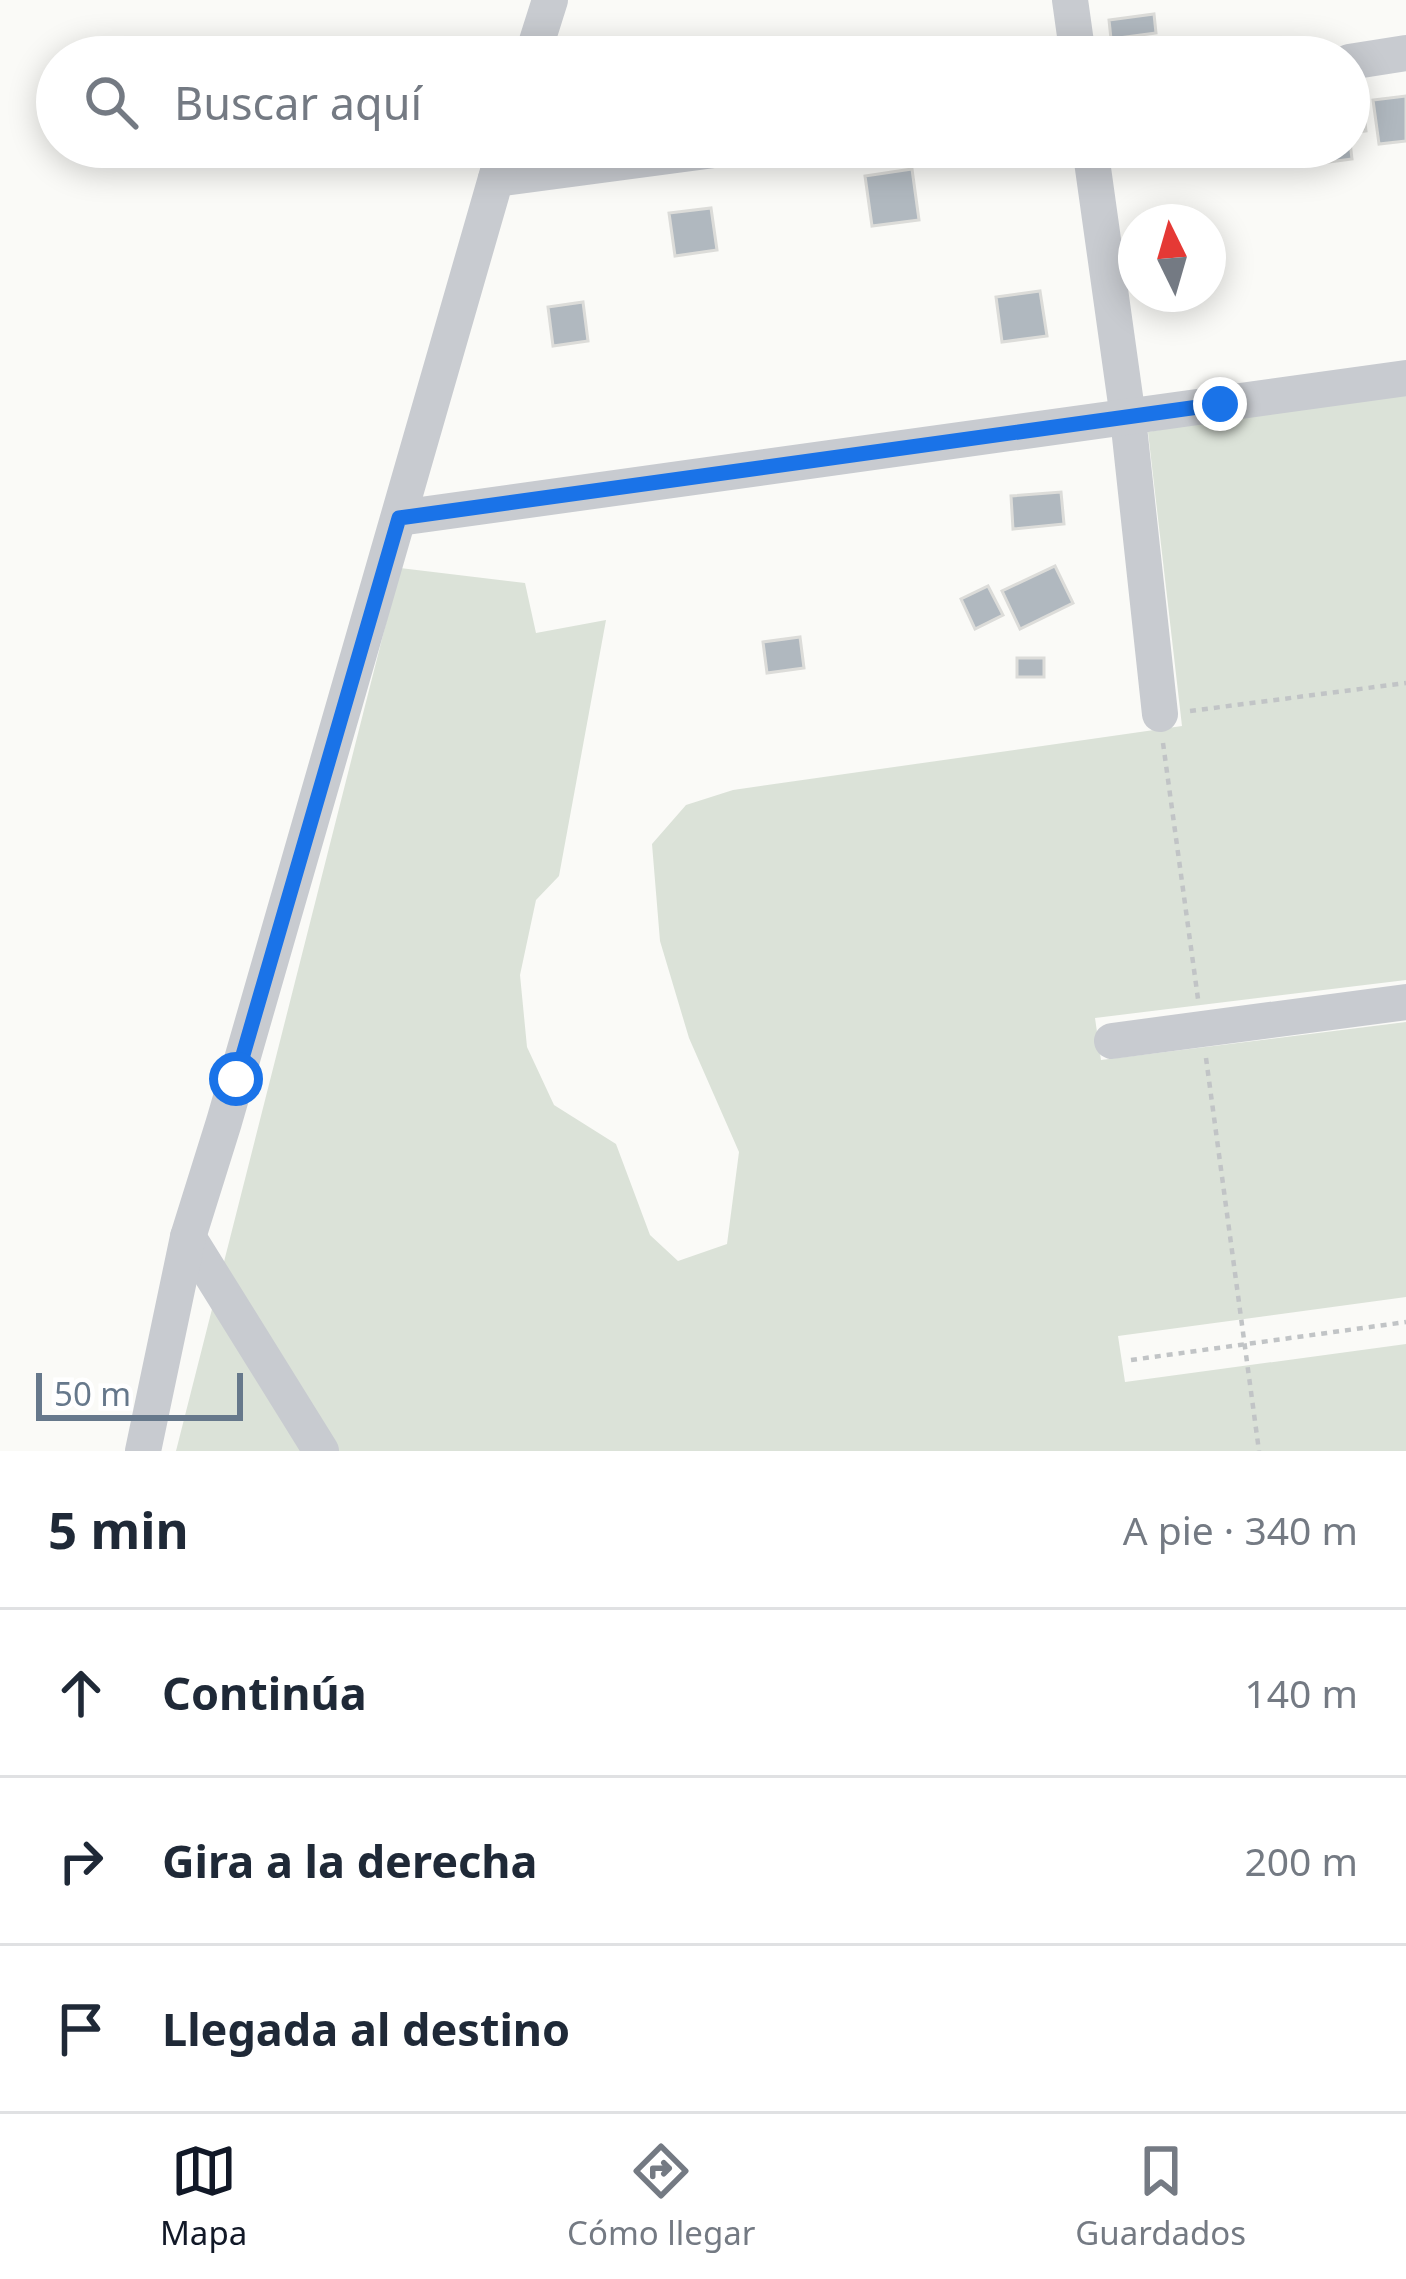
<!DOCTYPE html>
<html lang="es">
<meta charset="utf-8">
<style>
:root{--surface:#fff;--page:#f6f6f7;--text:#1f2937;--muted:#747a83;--line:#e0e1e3;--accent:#111827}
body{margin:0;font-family:"Noto Sans",sans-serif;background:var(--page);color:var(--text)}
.compass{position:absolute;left:1118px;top:204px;width:108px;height:108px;border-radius:50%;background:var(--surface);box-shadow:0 6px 30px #0003;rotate:355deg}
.scale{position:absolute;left:36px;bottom:30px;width:207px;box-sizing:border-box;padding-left:12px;border:6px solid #66788b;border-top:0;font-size:33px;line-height:42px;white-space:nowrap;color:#66788b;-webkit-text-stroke:9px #fff;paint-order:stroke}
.stop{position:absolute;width:36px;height:36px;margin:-27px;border:9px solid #1a73e8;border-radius:50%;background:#fff}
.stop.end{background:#1a73e8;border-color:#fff;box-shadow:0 3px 12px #0008}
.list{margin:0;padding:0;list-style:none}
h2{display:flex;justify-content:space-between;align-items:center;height:156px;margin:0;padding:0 48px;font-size:51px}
h2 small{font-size:39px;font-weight:400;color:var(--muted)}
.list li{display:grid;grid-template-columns:78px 1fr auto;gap:36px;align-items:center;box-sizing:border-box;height:168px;padding:0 48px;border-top:3px solid var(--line)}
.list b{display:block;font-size:45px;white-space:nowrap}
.list em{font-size:39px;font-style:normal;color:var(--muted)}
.icon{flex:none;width:66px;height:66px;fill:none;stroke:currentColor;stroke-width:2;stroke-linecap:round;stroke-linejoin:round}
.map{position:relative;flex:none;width:1406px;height:1451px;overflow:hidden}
.search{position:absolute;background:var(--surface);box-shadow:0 6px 30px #0003;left:36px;right:36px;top:36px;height:132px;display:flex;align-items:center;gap:30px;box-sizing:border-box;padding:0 42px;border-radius:66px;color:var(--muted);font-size:45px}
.sheet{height:660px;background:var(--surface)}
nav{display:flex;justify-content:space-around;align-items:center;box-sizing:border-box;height:168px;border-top:3px solid var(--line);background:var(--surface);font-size:33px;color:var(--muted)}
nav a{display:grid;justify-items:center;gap:6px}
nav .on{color:var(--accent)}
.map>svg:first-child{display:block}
.green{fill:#dbe2d8}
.building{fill:#b0b8bf;stroke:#dcdcd9;stroke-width:3}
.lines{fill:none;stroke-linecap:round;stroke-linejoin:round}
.path{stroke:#c1c4c6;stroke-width:4.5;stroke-dasharray:6 6;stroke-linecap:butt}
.minor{stroke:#c8cbd0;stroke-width:36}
.route{stroke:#1a73e8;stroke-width:15}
</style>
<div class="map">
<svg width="1406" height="1451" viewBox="0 0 1406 1451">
<rect width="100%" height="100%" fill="#fafaf7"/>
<polygon class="green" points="1406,385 1406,980 1095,1018 1101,1060 1406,1022 1406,1297 1118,1336 1125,1382 1406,1344 1406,1451 176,1451 400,568 525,583 536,633 606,620 559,876 536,900 520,975 527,1047 554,1105 616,1144 650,1235 678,1261 727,1244 739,1152 689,1038 660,941 652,844 686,805 733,790 1182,726 1148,432"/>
<g class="building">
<polygon points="1154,14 1156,33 1111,39 1109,20"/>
<polygon points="1361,91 1366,131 1349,133 1349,92"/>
<polygon points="1406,96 1406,141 1379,144 1373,100"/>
<polygon points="1349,133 1352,159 1321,163 1319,147 1349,147"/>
<polygon points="912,169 919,220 872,226 865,176"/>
<polygon points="711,208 717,250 675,256 669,213"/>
<polygon points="1040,291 1047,336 1002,342 996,297"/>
<polygon points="583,302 588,341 553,346 548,307"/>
<polygon points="1061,492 1064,524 1013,529 1011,496"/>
<polygon points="1055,566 1073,603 1020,629 1002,591"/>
<polygon points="988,586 1003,615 975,629 961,599"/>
<polygon points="800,637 804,668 767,673 763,642"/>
<rect x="1017" y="658" width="27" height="19"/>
</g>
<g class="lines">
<g class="path">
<polyline points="1190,711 1406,683"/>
<polyline points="1163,743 1198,999"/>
<polyline points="1206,1058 1259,1451"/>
<polyline points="1131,1360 1406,1322"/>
</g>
<g class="minor">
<polyline points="1070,0 1078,57"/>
<polyline points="532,57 550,0"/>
<polyline points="1349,62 1406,53"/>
<polyline points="1090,147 1128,418 1160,714"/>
<polyline points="496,179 737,147"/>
<polyline points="399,518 1406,378"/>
<polyline points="1112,1041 1406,1002"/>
<polyline points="188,1237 321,1451"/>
<polyline points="143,1451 188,1237 224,1122 505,147"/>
</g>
</g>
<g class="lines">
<polyline class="route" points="236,1079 399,518 1220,404"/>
</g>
</svg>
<svg class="compass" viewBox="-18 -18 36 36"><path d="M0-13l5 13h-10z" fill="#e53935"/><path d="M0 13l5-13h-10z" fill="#747a83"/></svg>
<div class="scale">50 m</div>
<div class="stop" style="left:236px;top:1079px"></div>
<div class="stop end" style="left:1220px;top:404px"></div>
<div class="search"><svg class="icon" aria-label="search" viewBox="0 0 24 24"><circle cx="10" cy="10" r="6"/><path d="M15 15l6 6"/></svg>Buscar aquí</div>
</div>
<section class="sheet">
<h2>5 min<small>A pie · 340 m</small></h2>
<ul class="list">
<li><svg class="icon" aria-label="ahead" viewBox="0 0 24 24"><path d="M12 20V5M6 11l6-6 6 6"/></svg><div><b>Continúa</b></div><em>140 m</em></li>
<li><svg class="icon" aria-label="right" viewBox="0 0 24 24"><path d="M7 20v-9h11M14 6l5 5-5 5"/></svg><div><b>Gira a la derecha</b></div><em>200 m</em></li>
<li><svg class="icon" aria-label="arrive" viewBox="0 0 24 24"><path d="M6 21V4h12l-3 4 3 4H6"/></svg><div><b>Llegada al destino</b></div></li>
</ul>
</section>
<nav>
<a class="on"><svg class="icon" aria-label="map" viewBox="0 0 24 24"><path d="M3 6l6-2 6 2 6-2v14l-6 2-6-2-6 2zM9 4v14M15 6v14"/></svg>Mapa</a>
<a><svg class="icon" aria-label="directions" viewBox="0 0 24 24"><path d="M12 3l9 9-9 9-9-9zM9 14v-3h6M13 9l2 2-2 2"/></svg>Cómo llegar</a>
<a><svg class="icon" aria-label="saved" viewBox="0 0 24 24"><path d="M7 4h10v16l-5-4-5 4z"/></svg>Guardados</a>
</nav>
